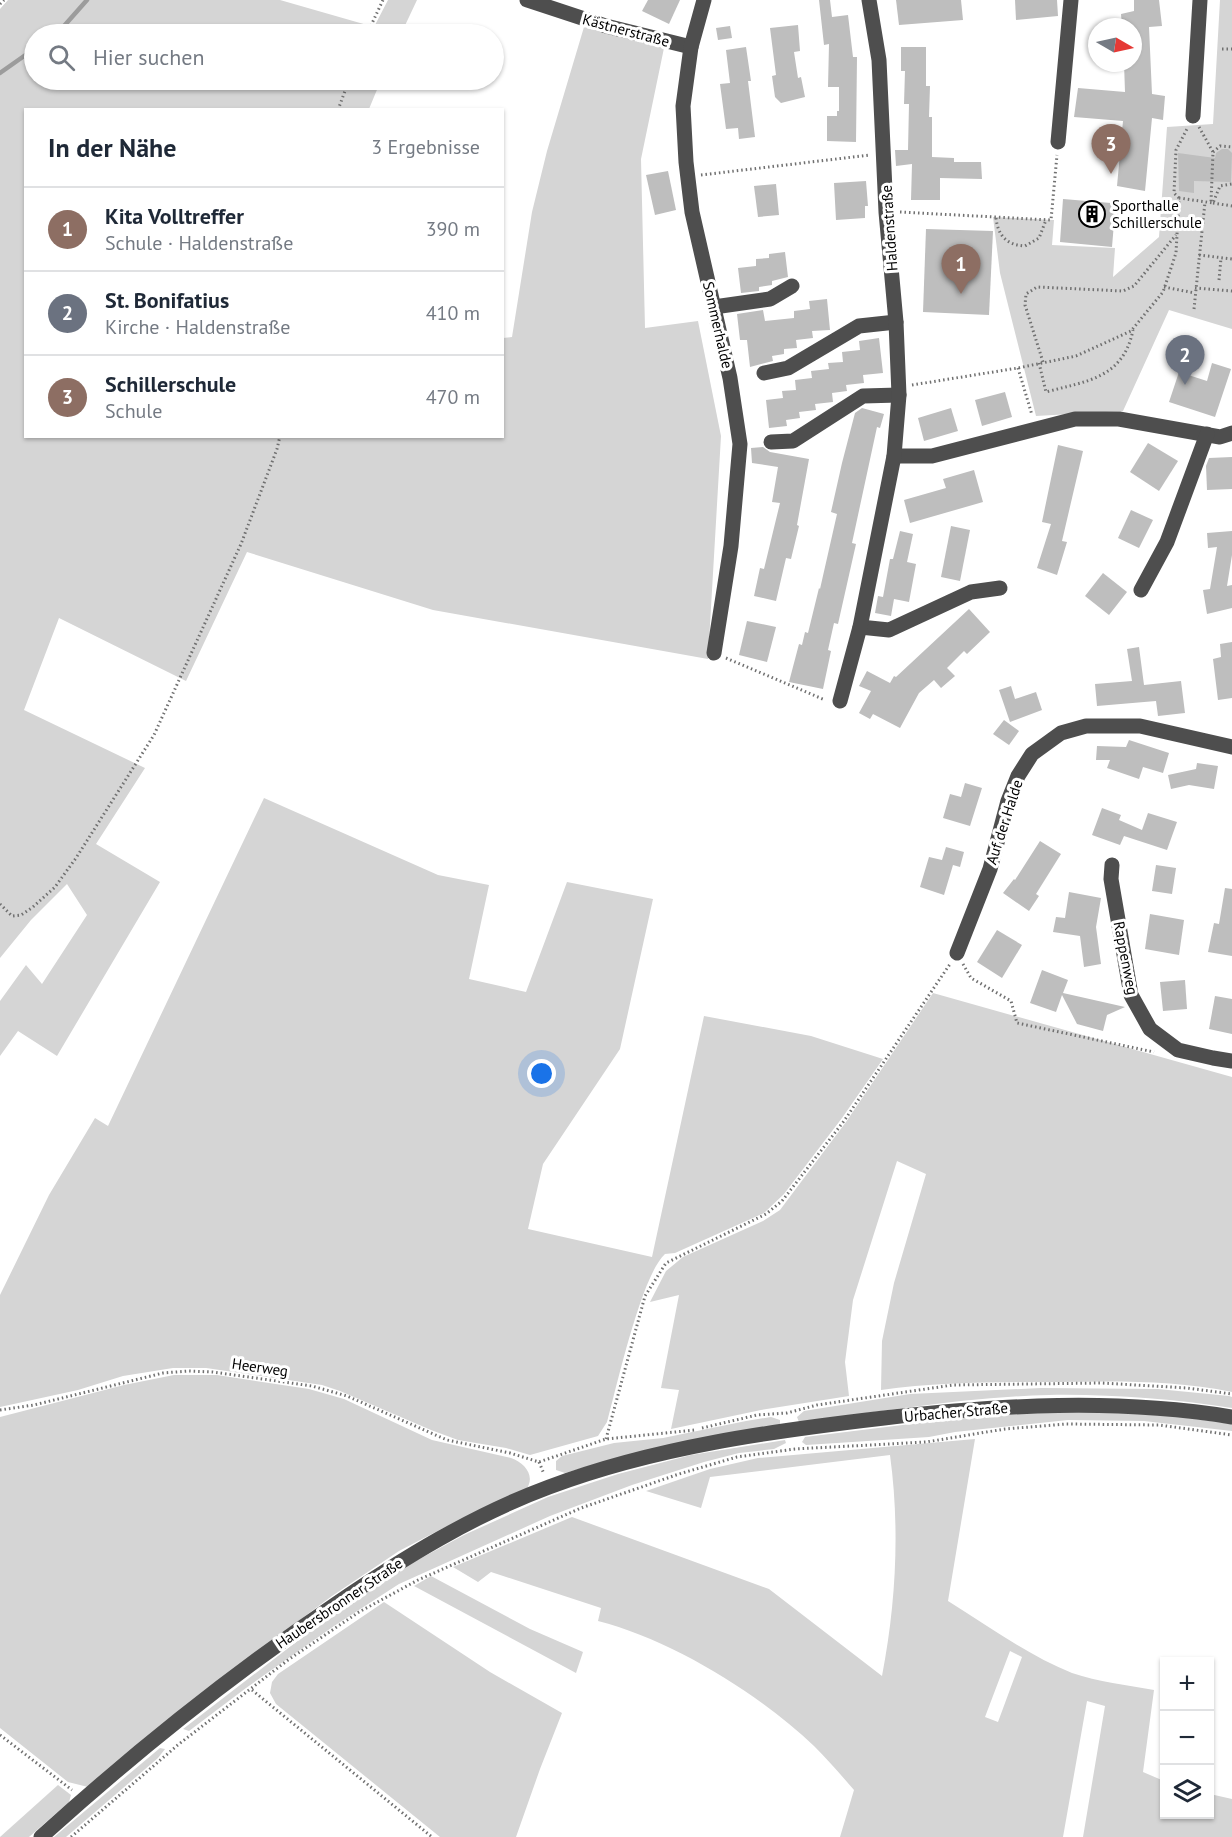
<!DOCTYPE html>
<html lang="de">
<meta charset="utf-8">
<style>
:root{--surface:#fff;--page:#f6f6f7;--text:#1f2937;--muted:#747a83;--line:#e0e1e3;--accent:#0b8043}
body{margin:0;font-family:"PT Sans",sans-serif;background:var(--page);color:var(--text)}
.controls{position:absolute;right:18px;bottom:18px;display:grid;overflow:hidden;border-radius:0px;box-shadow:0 2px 4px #0004}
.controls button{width:54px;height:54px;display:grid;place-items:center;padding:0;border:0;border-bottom:2px solid var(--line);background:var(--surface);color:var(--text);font:30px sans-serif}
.compass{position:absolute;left:1088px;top:18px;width:54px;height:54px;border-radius:50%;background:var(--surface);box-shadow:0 2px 4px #0004;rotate:99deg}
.you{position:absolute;left:542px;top:1074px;width:21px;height:21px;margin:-15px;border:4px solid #fff;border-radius:50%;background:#1a73e8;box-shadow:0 0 0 9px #1a73e833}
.badge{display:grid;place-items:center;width:39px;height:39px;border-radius:50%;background:var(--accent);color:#fff;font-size:20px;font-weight:700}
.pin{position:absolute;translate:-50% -50px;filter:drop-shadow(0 2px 3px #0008)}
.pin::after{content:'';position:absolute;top:32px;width:21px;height:18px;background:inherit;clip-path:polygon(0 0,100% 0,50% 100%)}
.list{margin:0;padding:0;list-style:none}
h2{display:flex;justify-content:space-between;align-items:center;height:78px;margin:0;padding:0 24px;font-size:26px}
h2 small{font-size:20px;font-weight:400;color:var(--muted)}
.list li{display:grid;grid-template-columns:39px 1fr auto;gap:18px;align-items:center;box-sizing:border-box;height:84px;padding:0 24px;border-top:2px solid var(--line)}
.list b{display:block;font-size:22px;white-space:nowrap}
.list p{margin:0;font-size:20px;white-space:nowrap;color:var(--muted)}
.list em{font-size:20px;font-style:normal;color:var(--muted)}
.icon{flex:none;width:33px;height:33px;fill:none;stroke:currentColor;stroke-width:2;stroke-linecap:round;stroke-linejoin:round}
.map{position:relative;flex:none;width:1232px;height:1837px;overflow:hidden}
.search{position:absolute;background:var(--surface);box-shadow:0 2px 4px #0004;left:24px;top:24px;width:480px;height:66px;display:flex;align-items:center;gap:15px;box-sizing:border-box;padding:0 21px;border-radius:33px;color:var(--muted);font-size:22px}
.panel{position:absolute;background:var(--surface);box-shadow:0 2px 4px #0004;left:24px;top:108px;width:480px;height:330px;border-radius:0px}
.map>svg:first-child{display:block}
.green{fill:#d5d5d5;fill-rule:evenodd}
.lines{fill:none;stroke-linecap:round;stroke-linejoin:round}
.stream{stroke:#9c9c9c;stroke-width:4.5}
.building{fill:#bebebe}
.path{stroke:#707070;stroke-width:3;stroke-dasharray:1.5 3;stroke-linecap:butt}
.minor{stroke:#4e4e4e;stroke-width:15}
.labels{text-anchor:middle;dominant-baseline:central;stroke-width:6;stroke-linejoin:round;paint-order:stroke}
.street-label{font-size:15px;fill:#000;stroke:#fff}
.poi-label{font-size:15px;fill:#000;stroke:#fff;text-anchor:start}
</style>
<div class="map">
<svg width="1232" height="1837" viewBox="0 0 1232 1837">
<rect width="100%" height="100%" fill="#fff"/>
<g class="green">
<polygon points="8,0 280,0 374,27 388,0 417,0 401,34 34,34 34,80 381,80 369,109 26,110 26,436 502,436 503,338 512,337 532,212 547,151 584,27 664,48 641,159 645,328 698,321 721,436 708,659 433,610 247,552 186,681 59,618 24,710 145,768 96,844 160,882 57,1056 18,1031 0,1056 0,1001 26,965 42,984 87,915 67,884 31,920 0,958 0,9"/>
<polygon points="1220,0 1232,0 1232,329 1169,310 1123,411 1036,416 1000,273 993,217 1054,220 1052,245 1115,248 1113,277 1159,237 1167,127 1213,124"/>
<path d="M264 798 438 875 489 885 469 979 526 992 567 882 653 899 620 1049 543 1164 528 1229 652 1257 704 1016 811 1036 883 1059 842 1118 784 1194 764 1213 675 1253 665 1254C641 1276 617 1386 607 1422L598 1436 530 1455 506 1448 458 1440 431 1430 340 1391 322 1385 206 1368H173L123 1376 78 1390 0 1407V1295L49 1195 95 1118 108 1126Z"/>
<path d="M933 993 1232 1077V1392C1175 1380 1116 1381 1059 1382 999 1382 940 1382 881 1390L882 1341 894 1283 926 1174 897 1161 853 1300 845 1362 849 1396 761 1410 671 1429 679 1390 661 1388 679 1295 650 1302 666 1271 683 1257 763 1221 780 1210 846 1122Z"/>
<path d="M174 1375H217L309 1389 344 1399 432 1440 511 1458C525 1463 536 1476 526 1490L449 1525 399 1551 332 1596 219 1680 88 1787 68 1782 0 1728V1417L124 1385Z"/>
<path d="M1041 1388 1158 1389 1229 1396 1232 1397V1408C1172 1399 1110 1394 1049 1395 965 1397 882 1412 799 1422L797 1417 804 1411 910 1394Z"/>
<polygon points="1108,1412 1172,1416 1232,1424 1232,1431 1144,1421 1068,1420 955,1432 929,1437 806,1445 802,1442 805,1437 992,1414"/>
<path d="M771 1417 780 1420V1425C707 1436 636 1451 565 1473L556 1470V1461L562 1456 614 1443 663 1438 746 1421Z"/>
<path d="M975 1439 948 1601C988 1626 1029 1656 1072 1673 1098 1682 1127 1685 1154 1690L1143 1772 1164 1781V1814H1210V1794L1232 1799V1837H1083L1105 1706 1087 1701 1063 1837H840L854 1790C841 1775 828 1760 814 1746 758 1693 672 1640 598 1621L601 1608 491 1572 478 1582 453 1567 572 1517 769 1589 882 1676C896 1604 900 1528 890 1455L710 1477 701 1508 646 1491 710 1469 758 1458ZM1010 1651 1022 1657 998 1722 985 1717Z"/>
<polygon points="785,1440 786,1443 774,1449 739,1453 704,1462 632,1485 550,1516 399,1584 334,1626 246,1688 189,1731 183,1729 313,1629 399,1570 464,1535 548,1497 618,1474 691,1455"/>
<polygon points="431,1576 530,1629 583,1652 576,1673 414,1586"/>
<polygon points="384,1602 490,1672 562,1713 540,1769 516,1837 440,1837 276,1704 270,1693 272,1682 278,1674"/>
<polygon points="160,1748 165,1749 158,1758 66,1837 54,1837"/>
<polygon points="58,1785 71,1795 69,1802 29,1837 0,1837"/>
</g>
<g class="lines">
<g class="stream">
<polyline points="53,34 64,26 87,0"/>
<polyline points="0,73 34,49"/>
</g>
</g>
<g class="building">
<polygon points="648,0 680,0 669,24 642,11"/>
<polygon points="819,0 830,0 832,17 848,15 853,57 857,57 856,142 827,141 827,116 837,116 837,111 839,111 839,87 828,87 829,44 824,45"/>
<polygon points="896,0 961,0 963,20 899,25"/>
<polygon points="1015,0 1057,0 1058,16 1016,20"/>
<polygon points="1134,0 1159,0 1162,26 1149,27 1152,94 1165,96 1163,120 1152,118 1145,191 1117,186 1123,121 1074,117 1078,88 1125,92 1124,63 1133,63 1133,27 1122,27 1121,14 1134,11"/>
<polygon points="798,25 800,51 794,52 798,78 801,77 805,97 781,103 775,97 772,76 776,75 770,28"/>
<polygon points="730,26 732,38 718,40 716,28"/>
<polygon points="746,47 751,81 748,81 755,137 739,139 738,128 726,129 720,84 730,83 726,50"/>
<polygon points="901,47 926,47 926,86 930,86 929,117 932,117 932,157 954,158 954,162 981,162 982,179 940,178 940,200 911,200 912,164 896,166 895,150 908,150 909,104 904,104 905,71 901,71"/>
<polygon points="1222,149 1228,149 1232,153 1231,182 1194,181 1194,193 1179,191 1178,153 1215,158 1216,153"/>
<polygon points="668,171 676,210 655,215 646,175"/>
<polygon points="866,181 868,206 865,206 865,218 836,220 834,183"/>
<polygon points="776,184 779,215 758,217 754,186"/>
<polygon points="1063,199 1123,204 1121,224 1114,223 1112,247 1060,242"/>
<polygon points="926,229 993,231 989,315 923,312"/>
<polygon points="785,252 788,277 772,281 772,285 759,287 759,291 741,293 738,268 756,266 756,259 769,258 769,254"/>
<polygon points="827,299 830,330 812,331 813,338 796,340 797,348 784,349 784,354 772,356 773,361 750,367 747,340 740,340 737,314 763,310 765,321 794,318 794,311 810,309 809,301"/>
<polygon points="879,338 883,373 863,375 864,383 846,385 847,391 832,393 833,402 815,404 816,410 799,412 800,418 786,420 787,426 769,428 766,400 783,398 782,391 796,390 795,380 812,378 811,371 829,369 828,363 843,362 842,352 860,350 859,341"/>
<polygon points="1212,363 1231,369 1215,417 1169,402 1179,372 1207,381"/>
<polygon points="1005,392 1012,417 982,426 975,400"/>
<polygon points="862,408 884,414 880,428 877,427 852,543 856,544 838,624 834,623 828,650 831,651 823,689 789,682 799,644 802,645 805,632 808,633 819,588 820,589 837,514 831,512 842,463 855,413"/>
<polygon points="951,408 958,431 924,441 918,418"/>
<polygon points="1148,443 1178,461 1159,491 1130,472"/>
<polygon points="1058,445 1083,451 1062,541 1067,542 1057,575 1037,568 1051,524 1042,522"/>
<polygon points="763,447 770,452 809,459 797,525 799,526 791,559 786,558 776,601 754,596 760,568 764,569 780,503 772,502 778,467 752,463 751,448"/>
<polygon points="1232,457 1232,489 1207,490 1206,466 1209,458"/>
<polygon points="974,470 983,502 910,523 904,500 946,488 943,479"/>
<polygon points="1131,510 1153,520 1139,548 1118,538"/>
<polygon points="951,526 970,530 960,581 941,577"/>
<polygon points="900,531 913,534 907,562 916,564 909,602 894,599 891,616 875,613 878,596 883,597 890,559 893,559"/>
<polygon points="1232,531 1232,555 1227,586 1232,585 1232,608 1207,614 1203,590 1210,589 1217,547 1208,548 1207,533"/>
<polygon points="1103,573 1127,592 1109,615 1085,596"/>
<polygon points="969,609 990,632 967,654 964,651 947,668 955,676 941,688 934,680 919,693 900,728 873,714 870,719 859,713 871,691 859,686 867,671 890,683 894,676 896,677"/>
<polygon points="747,621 776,627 767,662 739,655"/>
<polygon points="1232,642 1232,698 1218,700 1213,659 1221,657 1220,644"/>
<polygon points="1139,647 1144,685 1181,681 1185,713 1158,716 1156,701 1097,706 1095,684 1132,681 1127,649"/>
<polygon points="1011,686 1015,699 1036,692 1042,710 1010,722 999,690"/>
<polygon points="1004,720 1019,731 1009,745 993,734"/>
<polygon points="1129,740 1169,753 1163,773 1143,767 1139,779 1107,768 1110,760 1096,760 1097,746 1126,747"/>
<polygon points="1197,763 1218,766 1214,789 1189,785 1171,789 1168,775 1196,769"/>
<polygon points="965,783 982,788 970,826 943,818 950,794 961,797"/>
<polygon points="1102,808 1121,815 1119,820 1142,830 1148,813 1177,822 1167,850 1124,836 1120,845 1092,835"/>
<polygon points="1040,841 1061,854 1036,894 1039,896 1029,911 1003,893 1014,879 1015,880"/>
<polygon points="946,847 964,852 960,867 953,865 944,895 920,887 929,857 942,860"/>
<polygon points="1156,865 1176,868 1172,894 1152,891"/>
<polygon points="1225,888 1232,889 1232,956 1208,952 1214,923 1219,924"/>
<polygon points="1069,892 1101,898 1096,927 1101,964 1084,967 1080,936 1053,932 1056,917 1065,918"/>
<polygon points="1150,914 1184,920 1179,955 1145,949"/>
<polygon points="997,930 1022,945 1002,978 977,962"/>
<polygon points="1042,970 1068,980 1063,993 1125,1007 1107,1015 1103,1031 1077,1024 1062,995 1056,1012 1030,1003"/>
<polygon points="1185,980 1187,1009 1163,1011 1160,982"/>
<polygon points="1215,996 1232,999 1232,1034 1209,1029"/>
</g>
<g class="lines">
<g class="path">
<polyline points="0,4 4,0"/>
<polyline points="367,34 383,0"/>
<polyline points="1222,49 1232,49"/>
<polyline points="338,110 349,80"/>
<polyline points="1199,127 1213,152 1211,202"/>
<polyline points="1213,152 1220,146 1232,147"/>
<polyline points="701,175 870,155"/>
<polyline points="1179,198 1174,193 1176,150 1187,129"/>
<polyline points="1213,203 1232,206"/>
<polyline points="900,212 1051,220 1057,155"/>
<path d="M996 218C998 236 1007 245 1025 246L1039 238 1046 220"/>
<polyline points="1199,255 1232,259"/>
<polyline points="1219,280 1221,258"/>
<polyline points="1164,287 1195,293"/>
<polyline points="1195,288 1232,291"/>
<polyline points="1194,309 1205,202"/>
<polyline points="1043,362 1025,305 1026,294 1037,287 1123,291 1134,286 1176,235"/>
<path d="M1039 363 1046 392C1086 381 1123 379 1133 330"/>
<polyline points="1018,368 1032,415"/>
<polyline points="912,385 1018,368 1076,356 1131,331 1163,292 1176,253 1179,198 1213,203 1220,186 1232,184"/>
<polyline points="726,658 825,700"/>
<polyline points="0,904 12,916 21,915 33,907 55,887 76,858 154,735 241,544 277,449 280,436"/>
<polyline points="963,964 971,978 1011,1001 1017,1023 1154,1052"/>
<polyline points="0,1410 34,1405 163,1373 189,1371 213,1372 312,1386 347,1396 447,1440 510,1453 539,1462 606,1439 695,1430"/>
<polyline points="702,1428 757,1415 787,1413 817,1405 953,1385 1102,1383 1187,1388 1232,1394"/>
<polyline points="606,1439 645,1296 666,1263 766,1214 782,1201 844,1121 950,964"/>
<polyline points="539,1462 544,1474"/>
<polyline points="252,1690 432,1837"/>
<polyline points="0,1735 72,1790"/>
<polyline points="71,1837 179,1744 288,1660 359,1612 418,1580 581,1508 679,1474 737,1457 795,1449 926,1442 1005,1429 1066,1424 1159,1425 1232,1435"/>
</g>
<g class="minor">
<polyline points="527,0 606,26 691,47"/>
<polyline points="704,0 691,47 683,106 686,162 692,212 730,378 740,444 731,546 714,653"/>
<polyline points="1193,116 1200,0"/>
<polyline points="1058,142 1071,0"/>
<polyline points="714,307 770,299 792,286"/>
<polyline points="764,373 788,368 859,326 896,322"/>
<polyline points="771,442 793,441 863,396 899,395"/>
<polyline points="894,456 932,456 1075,419 1119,419 1220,437 1232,433"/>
<polyline points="1141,590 1167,542 1207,434"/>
<polyline points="860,627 889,630 971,592 1000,588"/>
<polyline points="840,701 860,627 894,456 899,395 896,322 886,212 879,60 869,0"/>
<polyline points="1112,865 1111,879 1131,995 1150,1029 1178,1050 1213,1058 1232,1061"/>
<polyline points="957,953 990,869 1008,801 1018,776 1032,754 1061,733 1086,726 1140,726 1232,747"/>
<path d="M41 1837C134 1753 232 1674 336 1604 402 1559 473 1515 549 1487 655 1447 772 1431 884 1418 1001 1405 1115 1398 1232 1417"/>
</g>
</g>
<defs>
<symbol id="building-ring" viewBox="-11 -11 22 22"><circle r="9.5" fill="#fff" stroke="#000" stroke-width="1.5"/><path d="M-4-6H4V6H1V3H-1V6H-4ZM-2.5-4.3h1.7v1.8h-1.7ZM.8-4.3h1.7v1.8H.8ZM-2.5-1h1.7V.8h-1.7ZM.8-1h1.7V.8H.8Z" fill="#000"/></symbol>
</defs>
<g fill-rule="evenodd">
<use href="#building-ring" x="1077" y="199" width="30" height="30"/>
</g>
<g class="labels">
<g class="street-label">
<text transform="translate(626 30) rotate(15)">Kästnerstraße</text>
<text transform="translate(889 228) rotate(-94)">Haldenstraße</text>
<text transform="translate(718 325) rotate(77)">Sommerhalde</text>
<text transform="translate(1004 822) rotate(-72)">Auf der Halde</text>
<text transform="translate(1126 958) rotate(79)">Rappenweg</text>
<text transform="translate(260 1367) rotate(8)">Heerweg</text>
<text transform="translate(956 1412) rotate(-5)">Urbacher Straße</text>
<text transform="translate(339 1603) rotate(-34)">Haubersbronner Straße</text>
</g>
<g class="poi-label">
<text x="1112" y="205">Sporthalle<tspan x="1112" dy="17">Schillerschule</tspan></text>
</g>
</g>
</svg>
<div class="controls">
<button>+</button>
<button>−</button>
<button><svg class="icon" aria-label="layers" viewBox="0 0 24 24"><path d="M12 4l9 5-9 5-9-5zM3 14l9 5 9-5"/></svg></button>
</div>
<svg class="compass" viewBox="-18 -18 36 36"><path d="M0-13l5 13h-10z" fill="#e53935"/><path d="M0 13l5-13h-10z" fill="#747a83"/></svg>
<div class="you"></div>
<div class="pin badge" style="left:961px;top:294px;background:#8d6e63">1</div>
<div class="pin badge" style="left:1185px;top:385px;background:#6b7280">2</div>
<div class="pin badge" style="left:1111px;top:174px;background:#8d6e63">3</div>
<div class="search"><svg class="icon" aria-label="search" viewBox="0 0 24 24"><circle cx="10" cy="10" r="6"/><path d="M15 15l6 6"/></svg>Hier suchen</div>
<section class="panel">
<h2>In der Nähe<small>3 Ergebnisse</small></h2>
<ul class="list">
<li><span class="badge" style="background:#8d6e63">1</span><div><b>Kita Volltreffer</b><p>Schule · Haldenstraße</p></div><em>390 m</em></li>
<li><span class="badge" style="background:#6b7280">2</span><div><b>St. Bonifatius</b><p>Kirche · Haldenstraße</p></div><em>410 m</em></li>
<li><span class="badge" style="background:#8d6e63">3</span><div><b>Schillerschule</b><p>Schule</p></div><em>470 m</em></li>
</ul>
</section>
</div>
